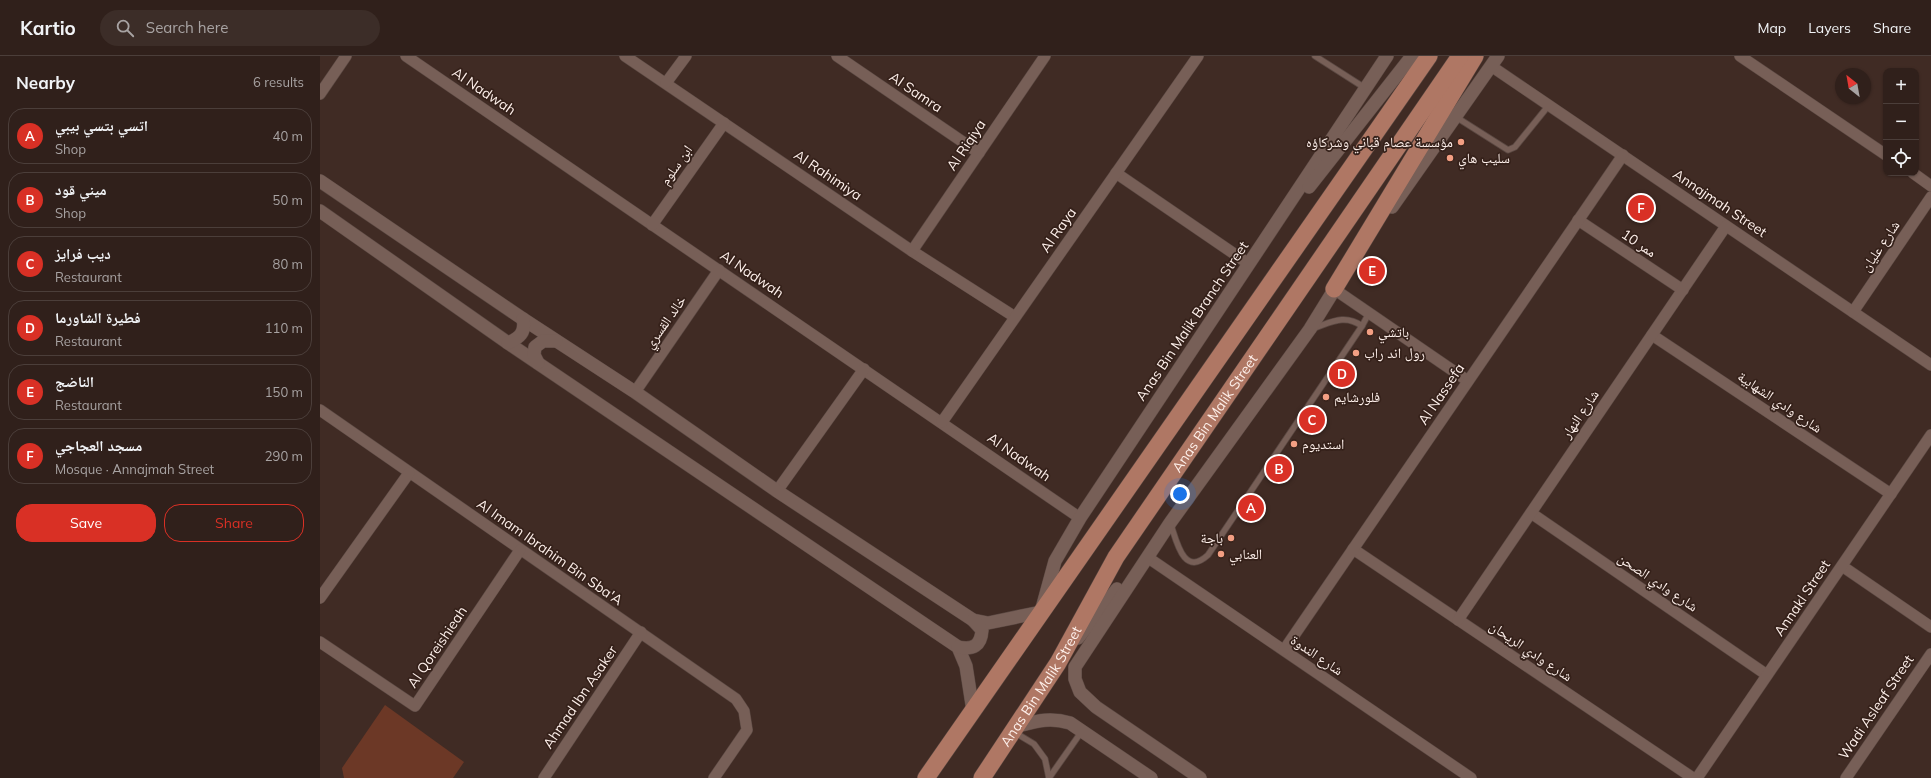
<!DOCTYPE html>
<meta charset="utf-8">
<style>
:root{--surface:#30201b;--page:#3c2d28;--text:#f1f3f6;--muted:#a8a3a3;--line:#4b3e3a;--accent:#d93025}
body{margin:0;font-family:Mulish,"Noto Naskh Arabic",sans-serif;background:var(--page);color:var(--text)}
.controls{position:absolute;right:12px;top:12px;display:grid;overflow:hidden;border-radius:8px;box-shadow:0 1px 3px #0004}
.controls button{width:36px;height:36px;display:grid;place-items:center;padding:0;border:0;border-bottom:1px solid var(--line);background:var(--surface);color:var(--text);font:20px sans-serif}
.compass{position:absolute;left:1515px;top:12px;width:36px;height:36px;border-radius:50%;background:var(--surface);box-shadow:0 1px 3px #0004;rotate:329deg}
.you{position:absolute;left:860px;top:438px;width:14px;height:14px;margin:-10px;border:3px solid #fff;border-radius:50%;background:#1a73e8;box-shadow:0 0 0 6px #1a73e833}
.badge{display:grid;place-items:center;width:26px;height:26px;border-radius:50%;background:var(--accent);color:#fff;font-size:13px;font-weight:700}
.pin{position:absolute;translate:-50% -50%;border:2px solid #fff;box-shadow:0 1px 4px #0006}
.list{margin:0;padding:0;list-style:none}
h2{display:flex;justify-content:space-between;align-items:center;height:52px;margin:0;padding:0 16px;font-size:17px}
h2 small{font-size:13px;font-weight:400;color:var(--muted)}
.list li{display:grid;grid-template-columns:26px 1fr auto;gap:12px;align-items:center;box-sizing:border-box;height:56px;margin:0 8px 8px;padding:0 8px;border:1px solid var(--line);border-radius:16px}
.list b{display:block;font-size:15px;white-space:nowrap}
.list p{margin:0;font-size:13px;white-space:nowrap;color:var(--muted)}
.list em{font-size:13px;font-style:normal;color:var(--muted)}
.actions{display:flex;gap:8px;padding:12px 16px}
.actions a{flex:1;padding:9px 0;border:1px solid var(--accent);border-radius:16px;text-align:center;font-size:14px;color:var(--accent)}
.actions .main{background:var(--accent);color:#fff}
.icon{flex:none;width:22px;height:22px;fill:none;stroke:currentColor;stroke-width:2;stroke-linecap:round;stroke-linejoin:round}
.map{position:relative;flex:none;width:1611px;height:722px;overflow:hidden}
header{display:flex;align-items:center;gap:24px;box-sizing:border-box;height:56px;padding:0 20px;background:var(--surface);border-bottom:1px solid var(--line)}
header strong{font-size:19px}
nav{display:flex;gap:22px;margin-inline-start:auto;font-size:14px}
.search{width:280px;height:36px;background:var(--page);display:flex;align-items:center;gap:10px;box-sizing:border-box;padding:0 14px;border-radius:22px;color:var(--muted);font-size:15px}
main{display:flex}
aside{flex:1;background:var(--surface)}
.map>svg:first-child{display:block}
.green{fill:#6c3826}
.lines{fill:none;stroke-linecap:round;stroke-linejoin:round}
.service-casing{stroke:#5a4842;stroke-width:7}
.minor-casing{stroke:#5a4842;stroke-width:12}
.tertiary-casing{stroke:#5a4842;stroke-width:14}
.primary-casing{stroke:#5a4842;stroke-width:18}
.service{stroke:#775f57;stroke-width:5.5}
.minor{stroke:#775f57;stroke-width:11}
.tertiary{stroke:#775f57;stroke-width:13}
.primary{stroke:#af7764;stroke-width:17}
.poi-dot{fill:#f39f83;stroke:#35211a;stroke-width:1.5}
.labels{text-anchor:middle;dominant-baseline:central;stroke-width:3.5;stroke-linejoin:round;paint-order:stroke}
.street-label{font-size:14px;fill:#fef0eb;stroke:#35211a}
.poi-label{font-size:14px;fill:#fef0eb;stroke:#35211a;text-anchor:start}
</style>
<header>
<strong>Kartio</strong>
<div class="search"><svg class="icon" aria-label="search" viewBox="0 0 24 24"><circle cx="10" cy="10" r="6"/><path d="M15 15l6 6"/></svg>Search here</div>
<nav><a>Map</a><a>Layers</a><a>Share</a></nav>
</header>
<main>
<aside>
<h2>Nearby<small>6 results</small></h2>
<ul class="list">
<li><span class="badge">A</span><div><b>اتسي بتسي بيبي</b><p>Shop</p></div><em>40 m</em></li>
<li><span class="badge">B</span><div><b>ميني قود</b><p>Shop</p></div><em>50 m</em></li>
<li><span class="badge">C</span><div><b>ديب فرايز</b><p>Restaurant</p></div><em>80 m</em></li>
<li><span class="badge">D</span><div><b>فطيرة الشاورما</b><p>Restaurant</p></div><em>110 m</em></li>
<li><span class="badge">E</span><div><b>الناضج</b><p>Restaurant</p></div><em>150 m</em></li>
<li><span class="badge">F</span><div><b>مسجد العجاجي</b><p>Mosque · Annajmah Street</p></div><em>290 m</em></li>
</ul>
<div class="actions"><a class="main">Save</a><a>Share</a></div>
</aside>
<div class="map">
<svg width="1611" height="722" viewBox="0 0 1611 722">
<rect width="100%" height="100%" fill="#402b24"/>
<polygon class="green" points="65,649 144,706 133,722 24,722 22,712"/>
<g class="lines">
<defs>
<g id="service">
<polyline points="995,0 1045,32"/>
<polyline points="1136,61 1188,94 1195,91 1229,49"/>
<path d="M994 272C1012 266 1025 258 1042 270"/>
<path d="M851 469C857 487 864 521 888 499L1042 270 1049 257"/>
<polyline points="694,676 714,688 725,703 729,722"/>
<polyline points="729,722 762,675"/>
</g>
<g id="minor">
<polyline points="86,0 760,462"/>
<polyline points="305,0 592,195 695,261"/>
<polyline points="517,0 659,97"/>
<polyline points="1420,0 1566,99"/>
<polyline points="1171,10 1611,309"/>
<polyline points="346,27 366,0"/>
<polyline points="0,38 26,0"/>
<polyline points="796,117 929,208"/>
<polyline points="1593,117 1611,130"/>
<polyline points="1258,164 1363,234"/>
<polyline points="332,169 404,67"/>
<polyline points="592,195 725,0"/>
<polyline points="1014,233 1148,325"/>
<polyline points="1533,256 1611,141"/>
<polyline points="1332,279 1571,438"/>
<polyline points="315,336 399,214"/>
<polyline points="0,354 416,643 424,655 427,674 394,722"/>
<polyline points="622,366 878,0"/>
<polyline points="457,435 544,313"/>
<polyline points="1211,457 1447,619"/>
<polyline points="1033,493 1373,722"/>
<polyline points="827,501 1151,722"/>
<polyline points="1522,510 1611,571"/>
<polyline points="0,542 89,417"/>
<polyline points="1138,564 1406,170"/>
<polyline points="0,586 95,650 200,494"/>
<polyline points="964,594 1303,99"/>
<polyline points="224,722 321,576"/>
<polyline points="1377,722 1611,379"/>
<polyline points="1526,722 1611,598"/>
</g>
<g id="tertiary">
<polyline points="0,125 203,263 315,336 457,435 653,564 668,567 721,556 735,505 760,462 1067,0"/>
<polyline points="989,131 1092,0"/>
<polyline points="1072,151 1178,0"/>
<polyline points="0,155 188,287 638,591 646,610 653,655"/>
<path d="M188 287C199 282 206 277 203 263"/>
<polyline points="218,307 214,299 215,291 223,285 236,285"/>
<polyline points="758,582 797,533"/>
<path d="M638 591C653 594 661 590 662 574L653 564"/>
<path d="M698 670C717 665 730 661 750 667L831 722"/>
<polyline points="880,722 776,651 760,636 755,623 755,611 850,467 990,273 1019,226"/>
</g>
<g id="primary">
<polyline points="1014,233 1155,0"/>
<polyline points="606,722 1109,0"/>
<path id="s1" d="M662 722 738 607 796 501 1140 0"/>
</g>
</defs>
<use href="#service" class="service-casing"/>
<use href="#minor" class="minor-casing"/>
<use href="#tertiary" class="tertiary-casing"/>
<use href="#primary" class="primary-casing"/>
<use href="#service" class="service"/>
<use href="#minor" class="minor"/>
<use href="#tertiary" class="tertiary"/>
<use href="#primary" class="primary"/>
</g>
<g class="poi-dot">
<circle cx="1141" cy="86" r="4"/>
<circle cx="1130" cy="102" r="4"/>
<circle cx="1050" cy="276" r="4"/>
<circle cx="1036" cy="297" r="4"/>
<circle cx="1006" cy="341" r="4"/>
<circle cx="974" cy="388" r="4"/>
<circle cx="911" cy="482" r="4"/>
<circle cx="901" cy="498" r="4"/>
</g>
<g class="labels">
<g class="street-label">
<text transform="translate(164 35) rotate(34)">Al Nadwah</text>
<text transform="translate(596 36) rotate(34)">Al Samra</text>
<text transform="translate(646 89) rotate(-56)">Al Riqiya</text>
<text transform="translate(356 109) rotate(-55)">ابن سلوم</text>
<text transform="translate(508 119) rotate(34)">Al Rahimiya</text>
<text transform="translate(1400 147) rotate(34)">Annajmah Street</text>
<text transform="translate(738 174) rotate(-55)">Al Raya</text>
<text transform="translate(1319 187) rotate(34)">ممر 10</text>
<text transform="translate(1560 190) rotate(-56)">شارع عليان</text>
<text transform="translate(432 218) rotate(34)">Al Nadwah</text>
<text transform="translate(872 265) rotate(-56)">Anas Bin Malik Branch Street</text>
<text transform="translate(345 266) rotate(-55)">خالد القسري</text>
<text transform="translate(1121 338) rotate(-56)">Al Nassefa</text>
<text transform="translate(1460 346) rotate(34)">شارع وادي الشهابية</text>
<text stroke="none"><textPath href="#s1" startOffset="433">Anas Bin Malik Street</textPath></text>
<text transform="translate(1260 358) rotate(-56)">شارع النهار</text>
<text transform="translate(699 401) rotate(35)">Al Nadwah</text>
<text transform="translate(230 496) rotate(35)">Al Imam Ibrahim Bin Sba'A</text>
<text transform="translate(1338 526) rotate(34)">شارع وادي الصحن</text>
<text transform="translate(1482 542) rotate(-56)">Annakl Street</text>
<text transform="translate(117 591) rotate(-56)">Al Qoreishieah</text>
<text transform="translate(1211 595) rotate(34)">شارع وادي الريحان</text>
<text transform="translate(997 599) rotate(34)">شارع الندوة</text>
<text stroke="none"><textPath href="#s1" startOffset="109">Anas Bin Malik Street</textPath></text>
<text transform="translate(260 641) rotate(-56)">Ahmad Ibn Asaker</text>
<text transform="translate(1556 651) rotate(-56)">Wadi Asleaf Street</text>
</g>
<g class="poi-label">
<text x="1133" y="86" text-anchor="end">مؤسسة عصام قباني وشركاؤه</text>
<text x="1138" y="102">سليب هاي</text>
<text x="1058" y="276">باتشي</text>
<text x="1044" y="297">رول اند راب</text>
<text x="1014" y="341">فلورشايم</text>
<text x="982" y="388">استديوم</text>
<text x="903" y="482" text-anchor="end">باجة</text>
<text x="909" y="498">العنابي</text>
</g>
</g>
</svg>
<div class="controls">
<button>+</button>
<button>−</button>
<button><svg class="icon" aria-label="locate" viewBox="0 0 24 24"><circle cx="12" cy="12" r="6"/><path d="M12 2v4M12 18v4M2 12h4M18 12h4"/></svg></button>
</div>
<svg class="compass" viewBox="-18 -18 36 36"><path d="M0-13l5 13h-10z" fill="#e53935"/><path d="M0 13l5-13h-10z" fill="#a8a3a3"/></svg>
<div class="you"></div>
<div class="pin badge" style="left:931px;top:452px">A</div>
<div class="pin badge" style="left:959px;top:413px">B</div>
<div class="pin badge" style="left:992px;top:364px">C</div>
<div class="pin badge" style="left:1022px;top:318px">D</div>
<div class="pin badge" style="left:1052px;top:215px">E</div>
<div class="pin badge" style="left:1321px;top:152px">F</div>
</div>
</main>
